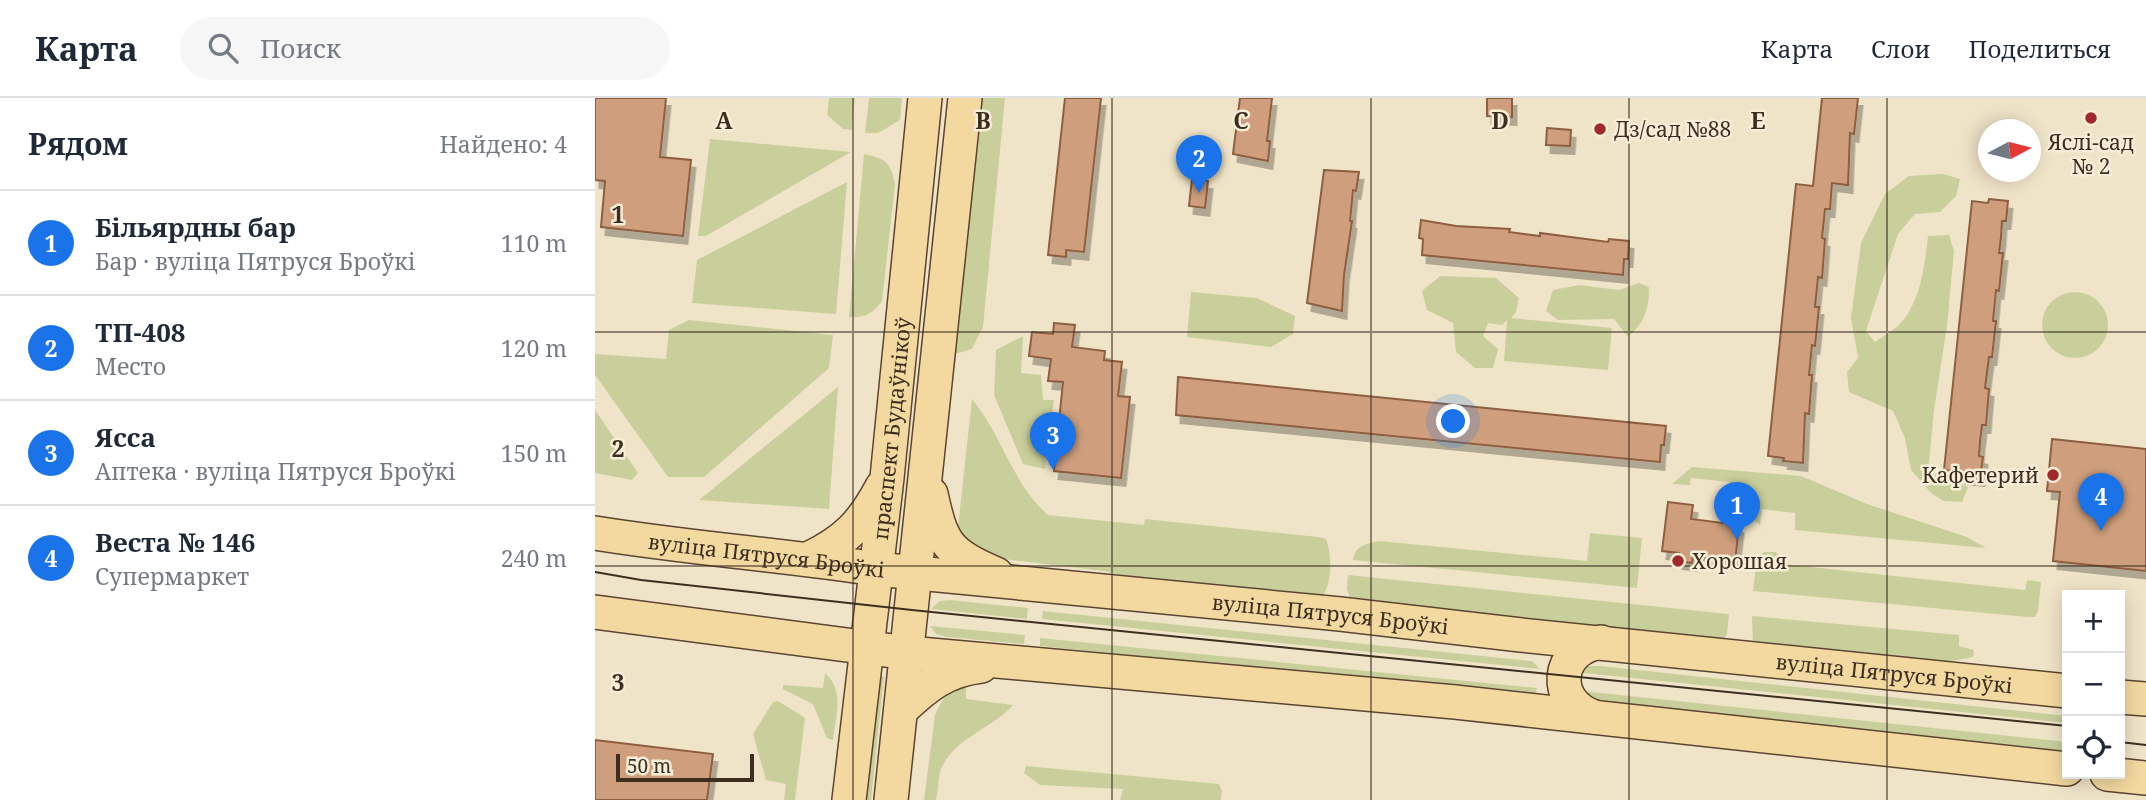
<!DOCTYPE html>
<html lang="ru">
<meta charset="utf-8">
<style>
:root{--surface:#fff;--page:#f6f6f7;--text:#1f2937;--muted:#747a83;--line:#e0e1e3;--accent:#1a73e8}
body{margin:0;font-family:"Noto Serif",serif;background:var(--page);color:var(--text)}
.controls{position:absolute;right:21px;bottom:21px;display:grid;overflow:hidden;border-radius:0px;box-shadow:0 4px 18px #0003}
.controls button{width:63px;height:63px;display:grid;place-items:center;padding:0;border:0;border-bottom:2px solid var(--line);background:var(--surface);color:var(--text);font:35px sans-serif}
.compass{position:absolute;left:1383px;top:21px;width:63px;height:63px;border-radius:50%;background:var(--surface);box-shadow:0 4px 18px #0003;rotate:83deg}
.scale{position:absolute;left:21px;bottom:18px;width:138px;box-sizing:border-box;padding-left:7px;border:4px solid #3d2e20;border-top:0;font-size:19px;line-height:24px;white-space:nowrap;color:#3d2e20;-webkit-text-stroke:5px #f7eed8;paint-order:stroke}
.you{position:absolute;left:859px;top:324px;width:24px;height:24px;margin:-18px;border:5px solid #fff;border-radius:50%;background:#1a73e8;box-shadow:0 0 0 10px #1a73e833}
.badge{display:grid;place-items:center;width:46px;height:46px;border-radius:50%;background:var(--accent);color:#fff;font-size:23px;font-weight:700}
.pin{position:absolute;translate:-50% -58px;filter:drop-shadow(0 2px 4px #0008)}
.pin::after{content:'';position:absolute;top:37px;width:24px;height:21px;background:inherit;clip-path:polygon(0 0,100% 0,50% 100%)}
.list{margin:0;padding:0;list-style:none}
h2{display:flex;justify-content:space-between;align-items:center;height:91px;margin:0;padding:0 28px;font-size:30px}
h2 small{font-size:23px;font-weight:400;color:var(--muted)}
.list li{display:grid;grid-template-columns:46px 1fr auto;gap:21px;align-items:center;box-sizing:border-box;height:105px;padding:0 28px;border-top:2px solid var(--line)}
.list b{display:block;font-size:26px;white-space:nowrap}
.list p{margin:0;font-size:23px;white-space:nowrap;color:var(--muted)}
.list em{font-size:23px;font-style:normal;color:var(--muted)}
.icon{flex:none;width:38px;height:38px;fill:none;stroke:currentColor;stroke-width:2;stroke-linecap:round;stroke-linejoin:round}
.map{position:relative;flex:none;width:1551px;height:702px;overflow:hidden}
header{display:flex;align-items:center;gap:42px;box-sizing:border-box;height:98px;padding:0 35px;background:var(--surface);border-bottom:2px solid var(--line)}
header strong{font-size:33px}
nav{display:flex;gap:38px;margin-inline-start:auto;font-size:24px}
.search{width:490px;height:63px;background:var(--page);display:flex;align-items:center;gap:18px;box-sizing:border-box;padding:0 24px;border-radius:38px;color:var(--muted);font-size:26px}
main{display:flex}
aside{flex:1;background:var(--surface)}
.map>svg:first-child{display:block}
.green{fill:#c9cf9b}
.building{fill:#cf9f7d;stroke:#8d5f41;stroke-width:2;filter:url(#shadow)}
.lines{fill:none;stroke-linecap:round;stroke-linejoin:round}
.major-casing{stroke:#5b4430;stroke-width:36}
.major{stroke:#f3d9a0;stroke-width:33}
.tram{stroke:#3d2e20;stroke-width:2}
.grid{fill:none;stroke:#3d2e20;stroke-width:2;stroke-opacity:0.55}
.poi-dot{fill:#9e2a2b;stroke:#f7eed8;stroke-width:2.5}
.labels{text-anchor:middle;dominant-baseline:central;stroke-width:5;stroke-linejoin:round;paint-order:stroke}
.poi-label{font-size:21px;fill:#3d2e20;stroke:#f7eed8;text-anchor:start}
.street-label{font-size:21px;fill:#3d2e20;stroke:#f7eed8}
.grid-label{font-size:23px;text-anchor:middle;font-weight:bold;fill:#3d2e20;stroke:#f7eed8;stroke-width:5;stroke-linejoin:round;paint-order:stroke}
</style>
<header>
<strong>Карта</strong>
<div class="search"><svg class="icon" aria-label="search" viewBox="0 0 24 24"><circle cx="10" cy="10" r="6"/><path d="M15 15l6 6"/></svg>Поиск</div>
<nav><a>Карта</a><a>Слои</a><a>Поделиться</a></nav>
</header>
<main>
<aside>
<h2>Рядом<small>Найдено: 4</small></h2>
<ul class="list">
<li><span class="badge">1</span><div><b>Більярдны бар</b><p>Бар · вуліца Пятруся Броўкі</p></div><em>110 m</em></li>
<li><span class="badge">2</span><div><b>ТП-408</b><p>Место</p></div><em>120 m</em></li>
<li><span class="badge">3</span><div><b>Ясса</b><p>Аптека · вуліца Пятруся Броўкі</p></div><em>150 m</em></li>
<li><span class="badge">4</span><div><b>Веста № 146</b><p>Супермаркет</p></div><em>240 m</em></li>
</ul>
</aside>
<div class="map">
<svg width="1551" height="702" viewBox="0 0 1551 702">
<defs>
<filter id="shadow"><feDropShadow dx="4.5" dy="8" stdDeviation="0" flood-color="#0004"/></filter>
</defs>
<rect width="100%" height="100%" fill="#f0e4c8"/>
<g class="green">
<polygon points="234,0 260,0 257,32 248,31 232,17"/>
<polygon points="274,0 307,0 305,22 283,35 270,35"/>
<polygon points="380,0 410,0 388,229 377,251 360,256 356,206"/>
<polygon points="115,41 256,54 111,138 103,138"/>
<path d="M269 56C291 61 296 64 300 87L287 203C277 216 270 220 254 219Z"/>
<path d="M1348 76 1365 81 1361 98 1345 114 1320 116 1303 136 1271 233 1280 244C1287 239 1296 234 1303 228 1325 207 1330 167 1333 138L1354 137 1359 153 1352 228 1339 312 1334 365 1330 373 1373 389 1367 404 1349 403 1337 396 1316 372 1310 340 1298 313 1254 294 1252 274 1263 260 1256 220 1266 145 1290 96 1314 78Z"/>
<polygon points="252,84 241,216 97,205 102,162"/>
<polygon points="845,178 901,180 924,200 921,214 916,220 1017,230 1013,272 909,263 912,222 907,227 893,225 888,238 903,251 898,270 880,270 861,254 858,225 832,212 827,193"/>
<path d="M1044 185 1054 189C1054 211 1050 224 1033 239L1019 221 963 222 951 213 958 192 984 187 1024 192Z"/>
<polygon points="596,194 662,200 700,218 698,236 676,249 592,239"/>
<circle cx="1480" cy="227" r="33"/>
<polygon points="94,222 238,237 234,270 109,379 73,379 0,277 0,256 71,261 74,232"/>
<polygon points="428,238 426,275 446,277 448,302 459,302 450,371 428,366 399,297 401,252"/>
<polygon points="243,289 234,411 104,402"/>
<path d="M377 301C407 337 417 385 453 417L549 427 550 421 723 439 731 441C737 457 737 484 728 498L558 485 509 473 368 456 363 429Z"/>
<polygon points="0,312 43,375 37,382 0,375"/>
<polygon points="1097,369 1206,378 1272,406 1372,439 1391,450 1200,432 1200,415 1167,411 1165,427 1134,405 1134,384 1096,380 1095,387 1077,386"/>
<path d="M995 435 1047 440 1042 490 758 462C761 447 770 446 784 443L992 463Z"/>
<polygon points="1169,454 1181,454 1188,466 1430,492 1432,482 1446,484 1443,513 1440,519 1432,519 1158,493 1162,459"/>
<polygon points="753,477 1134,516 1132,536 1127,543 756,503 752,491"/>
<polygon points="355,502 433,510 432,521 336,511 345,503"/>
<polygon points="448,513 937,563 945,571 447,521"/>
<polygon points="1157,518 1364,537 1364,548 1379,552 1378,559 1335,567 1158,546"/>
<polygon points="335,528 430,537 429,546 352,539 341,536"/>
<polygon points="445,540 942,590 941,594 935,597 445,548"/>
<polygon points="989,568 1005,568 1472,618 1472,625 979,574"/>
<path d="M230 575C250 593 241 617 238 642L232 640 218 606 188 591V587L228 590Z"/>
<polygon points="285,578 289,579 276,702 271,702"/>
<path d="M371 587V601L418 607C397 631 356 641 345 674 343 683 343 693 341 702H329L340 617C346 602 355 590 371 587Z"/>
<polygon points="977,592 1472,644 1472,653 986,602"/>
<polygon points="183,603 210,620 200,702 189,702 191,686 171,682 158,636 178,604"/>
<polygon points="431,668 624,686 627,693 626,702 525,702 528,691 445,687 429,675"/>
</g>
<g class="building">
<polygon points="0,0 71,0 65,59 96,62 88,138 6,129 10,83 0,82"/>
<polygon points="470,0 506,0 489,154 471,152 471,159 453,157"/>
<polygon points="645,0 677,0 672,43 675,43 673,63 638,56"/>
<polygon points="892,0 917,0 917,19 892,18"/>
<polygon points="1227,0 1263,0 1259,36 1255,35 1253,87 1237,85 1235,111 1230,111 1227,140 1230,141 1227,180 1223,179 1220,209 1224,209 1220,248 1217,247 1214,277 1217,277 1214,316 1210,315 1208,365 1188,363 1189,360 1173,358 1201,86 1218,88"/>
<polygon points="952,30 976,32 975,48 951,47"/>
<polygon points="729,72 764,74 761,93 758,92 755,123 757,123 749,177 747,213 712,205"/>
<polygon points="597,81 613,83 610,110 594,108"/>
<polygon points="1394,101 1413,103 1411,123 1407,123 1406,139 1404,155 1408,155 1404,193 1401,192 1398,223 1401,223 1397,259 1394,259 1390,290 1394,291 1391,327 1387,327 1385,344 1384,358 1388,359 1385,380 1366,378 1366,374 1349,372 1377,103 1393,105"/>
<polygon points="826,122 861,128 915,131 914,134 945,138 945,135 1013,144 1014,141 1034,143 1033,161 1029,161 1028,177 827,157 828,141 824,140"/>
<polygon points="459,225 480,227 477,249 510,253 509,262 527,264 523,298 535,299 526,380 459,373 468,284 453,283 456,261 434,258 437,234 458,236"/>
<polygon points="583,279 1071,328 1069,347 1066,347 1065,364 581,317"/>
<polygon points="1457,341 1551,351 1551,473 1458,463 1465,394 1452,393"/>
<polygon points="1073,404 1098,407 1096,421 1144,427 1140,464 1098,459 1097,465 1083,463 1084,455 1067,453"/>
<polygon points="0,642 118,656 112,702 0,702"/>
</g>
<g class="lines">
<defs>
<g id="major">
<path d="M336 396C347 447 353 455 401 476"/>
<path id="s1" d="M0 435C93 450 188 457 281 471L745 516 926 537 1472 593"/>
<path d="M213 461C251 443 268 425 287 389"/>
<polyline points="0,514 313,555 860,604 1472,671"/>
<polyline points="1525,599 1551,601"/>
<path d="M306 612C331 588 351 572 386 568"/>
<path d="M999 619C956 604 960 551 1006 544"/>
<polyline points="1512,676 1551,680"/>
<path id="s2" d="M254 702 292 380 330 0"/>
<polyline points="296,702 370,0"/>
</g>
</defs>
<use href="#major" class="major-casing"/>
<use href="#major" class="major"/>
<g class="tram">
<polyline points="0,474 46,482 317,512 1472,628"/>
<polyline points="1525,644 1551,647"/>
</g>
</g>
<path class="grid" d="M258 0V702M517 0V702M776 0V702M1034 0V702M1292 0V702M0 234H1551M0 468H1551"/>
<g class="poi-dot">
<circle cx="1496" cy="20" r="7"/>
<circle cx="1005" cy="31" r="7"/>
<circle cx="1458" cy="377" r="7"/>
<circle cx="1083" cy="463" r="7"/>
</g>
<g class="labels">
<g class="poi-label">
<text x="1019" y="31">Дз/сад №88</text>
<text x="1496" y="44" text-anchor="middle">Яслі-сад<tspan x="1496" dy="24">№ 2</tspan></text>
<text x="1444" y="377" text-anchor="end">Кафетерий</text>
<text x="1097" y="463">Хорошая</text>
</g>
<g class="street-label">
<text stroke="none"><textPath href="#s2" startOffset="374">праспект Будаўнікоў</textPath></text>
<text stroke="none"><textPath href="#s1" startOffset="173">вуліца Пятруся Броўкі</textPath></text>
<text stroke="none"><textPath href="#s1" startOffset="740">вуліца Пятруся Броўкі</textPath></text>
<text stroke="none"><textPath href="#s1" startOffset="1307">вуліца Пятруся Броўкі</textPath></text>
</g>
</g>
<g class="grid-label">
<text x="129" y="31">A</text>
<text x="388" y="31">B</text>
<text x="646" y="31">C</text>
<text x="905" y="31">D</text>
<text x="1163" y="31">E</text>
<text x="23" y="125">1</text>
<text x="23" y="359">2</text>
<text x="23" y="593">3</text>
</g>
</svg>
<div class="controls">
<button>+</button>
<button>−</button>
<button><svg class="icon" aria-label="locate" viewBox="0 0 24 24"><circle cx="12" cy="12" r="6"/><path d="M12 2v4M12 18v4M2 12h4M18 12h4"/></svg></button>
</div>
<svg class="compass" viewBox="-18 -18 36 36"><path d="M0-13l5 13h-10z" fill="#e53935"/><path d="M0 13l5-13h-10z" fill="#747a83"/></svg>
<div class="scale">50 m</div>
<div class="you"></div>
<div class="pin badge" style="left:1142px;top:442px">1</div>
<div class="pin badge" style="left:604px;top:95px">2</div>
<div class="pin badge" style="left:458px;top:372px">3</div>
<div class="pin badge" style="left:1506px;top:433px">4</div>
</div>
</main>
